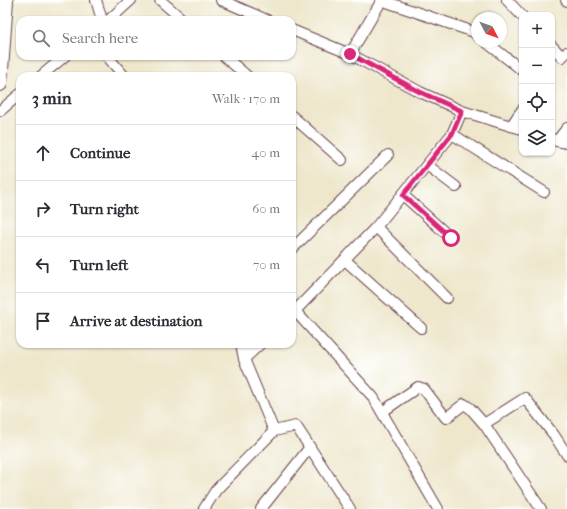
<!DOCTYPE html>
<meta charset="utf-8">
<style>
:root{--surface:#fff;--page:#f7f7f7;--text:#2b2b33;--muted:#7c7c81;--line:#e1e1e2}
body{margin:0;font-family:"IM FELL French Canon",serif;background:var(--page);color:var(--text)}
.controls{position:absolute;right:12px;top:12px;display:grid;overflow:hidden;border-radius:8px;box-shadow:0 1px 3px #0004}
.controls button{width:36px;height:36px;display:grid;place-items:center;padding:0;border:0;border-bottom:1px solid var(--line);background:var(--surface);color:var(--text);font:20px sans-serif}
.compass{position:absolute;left:471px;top:12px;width:36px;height:36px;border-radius:50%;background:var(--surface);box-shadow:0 1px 3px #0004;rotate:131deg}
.stop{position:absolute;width:12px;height:12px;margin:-9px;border:3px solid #db2777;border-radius:50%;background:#fff}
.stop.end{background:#db2777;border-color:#fff;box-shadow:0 1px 4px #0008}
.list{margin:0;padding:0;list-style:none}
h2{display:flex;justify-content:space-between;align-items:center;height:52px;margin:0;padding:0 16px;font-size:17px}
h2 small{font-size:13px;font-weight:400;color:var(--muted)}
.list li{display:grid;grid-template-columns:26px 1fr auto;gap:12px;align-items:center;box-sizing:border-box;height:56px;padding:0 16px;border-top:1px solid var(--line)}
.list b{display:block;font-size:15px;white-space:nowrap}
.list em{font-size:13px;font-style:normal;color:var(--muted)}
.icon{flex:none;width:22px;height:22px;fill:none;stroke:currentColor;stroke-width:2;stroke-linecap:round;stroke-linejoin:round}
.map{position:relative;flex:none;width:567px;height:509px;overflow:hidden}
.search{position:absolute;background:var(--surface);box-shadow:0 1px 3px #0004;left:16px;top:16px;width:280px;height:44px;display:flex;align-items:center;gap:10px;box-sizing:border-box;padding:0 14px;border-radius:12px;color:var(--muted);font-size:15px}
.panel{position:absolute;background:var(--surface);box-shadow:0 1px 3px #0004;left:16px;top:72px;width:280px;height:276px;border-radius:12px}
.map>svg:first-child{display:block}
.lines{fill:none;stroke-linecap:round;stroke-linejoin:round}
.street-casing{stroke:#633d43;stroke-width:12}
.secondary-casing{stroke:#633d43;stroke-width:16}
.street{stroke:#fff;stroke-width:10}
.secondary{stroke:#fff;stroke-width:14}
.route{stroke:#db2777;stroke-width:5}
</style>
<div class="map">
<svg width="567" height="509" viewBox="0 0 567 509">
<rect width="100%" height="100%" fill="#fff"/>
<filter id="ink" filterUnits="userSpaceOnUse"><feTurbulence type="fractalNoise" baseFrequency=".025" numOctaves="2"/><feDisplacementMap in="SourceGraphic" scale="8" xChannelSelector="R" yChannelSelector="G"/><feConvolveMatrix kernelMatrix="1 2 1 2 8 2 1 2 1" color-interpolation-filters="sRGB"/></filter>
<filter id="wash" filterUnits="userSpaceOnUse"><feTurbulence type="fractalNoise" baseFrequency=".012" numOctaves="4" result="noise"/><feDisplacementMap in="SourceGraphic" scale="16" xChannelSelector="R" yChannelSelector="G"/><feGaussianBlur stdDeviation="0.9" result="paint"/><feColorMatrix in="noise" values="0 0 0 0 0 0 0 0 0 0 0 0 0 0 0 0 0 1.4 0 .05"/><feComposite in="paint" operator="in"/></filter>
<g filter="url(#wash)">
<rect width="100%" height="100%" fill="#eee7cc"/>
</g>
<g filter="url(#ink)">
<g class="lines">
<defs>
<g id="street">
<polyline points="96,0 102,20"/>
<polyline points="160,0 183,20"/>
<polyline points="221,0 267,20"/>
<polyline points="381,0 474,32 477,35"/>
<polyline points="507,0 522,16"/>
<polyline points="566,0 567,1"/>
<polyline points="109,20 131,0"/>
<polyline points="292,30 350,54 420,92 462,111 511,126 522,110"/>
<polyline points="486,42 522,70"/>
<polyline points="552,46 562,57 567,52"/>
<polyline points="350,54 382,0"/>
<polyline points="107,56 124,76"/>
<polyline points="224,56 247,76"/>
<polyline points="41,76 65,56"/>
<polyline points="0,111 20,94"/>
<polyline points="292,116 342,160"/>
<polyline points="511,126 522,129"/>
<polyline points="452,134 544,192"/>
<polyline points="552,139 557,141 567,128"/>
<polyline points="557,141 567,143"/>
<polyline points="427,165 456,187"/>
<polyline points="403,195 451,238"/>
<polyline points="376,227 447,298"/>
<polyline points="292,249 388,155"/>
<polyline points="345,260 421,328"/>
<polyline points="295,311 376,227 452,134 462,111"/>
<polyline points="292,313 295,311 373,397 438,509"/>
<polyline points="241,344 244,359 260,344"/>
<polyline points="244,359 274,431"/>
<polyline points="382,412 418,387 424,389 446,418 464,404 470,408 484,424 541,509"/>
<polyline points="484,424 525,398 554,435 567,455"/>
<polyline points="204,509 216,490 274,431 296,426 350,509"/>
<polyline points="261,509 310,447"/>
</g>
<polyline id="secondary" points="0,84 6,0"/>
</defs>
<use href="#street" class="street-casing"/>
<use href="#secondary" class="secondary-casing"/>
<use href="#street" class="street"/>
<use href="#secondary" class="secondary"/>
</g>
</g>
<g class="lines" filter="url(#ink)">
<polyline class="route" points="350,54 420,92 462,111 452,134 403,195 451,238"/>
</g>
</svg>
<div class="controls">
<button>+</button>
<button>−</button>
<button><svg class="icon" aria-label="locate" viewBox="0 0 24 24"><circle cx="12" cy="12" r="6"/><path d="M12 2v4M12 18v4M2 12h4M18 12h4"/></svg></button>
<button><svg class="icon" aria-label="layers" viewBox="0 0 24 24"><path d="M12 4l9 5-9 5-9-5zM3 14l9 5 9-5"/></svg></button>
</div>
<svg class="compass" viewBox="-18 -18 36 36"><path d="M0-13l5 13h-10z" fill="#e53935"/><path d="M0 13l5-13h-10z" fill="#7c7c81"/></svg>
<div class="stop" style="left:451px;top:238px"></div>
<div class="stop end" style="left:350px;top:54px"></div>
<div class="search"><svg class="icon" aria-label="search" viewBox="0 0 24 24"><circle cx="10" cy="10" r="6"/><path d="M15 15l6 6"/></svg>Search here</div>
<section class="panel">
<h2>3 min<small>Walk · 170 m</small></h2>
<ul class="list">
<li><svg class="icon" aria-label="ahead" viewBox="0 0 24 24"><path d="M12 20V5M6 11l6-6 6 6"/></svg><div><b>Continue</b></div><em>40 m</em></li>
<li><svg class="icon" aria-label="right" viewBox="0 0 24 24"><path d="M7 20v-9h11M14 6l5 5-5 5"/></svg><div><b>Turn right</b></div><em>60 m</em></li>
<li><svg class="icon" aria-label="left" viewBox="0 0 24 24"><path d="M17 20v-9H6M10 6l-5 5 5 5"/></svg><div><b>Turn left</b></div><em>70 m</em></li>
<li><svg class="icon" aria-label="arrive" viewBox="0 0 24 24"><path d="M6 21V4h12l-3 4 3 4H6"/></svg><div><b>Arrive at destination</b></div></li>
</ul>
</section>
</div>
